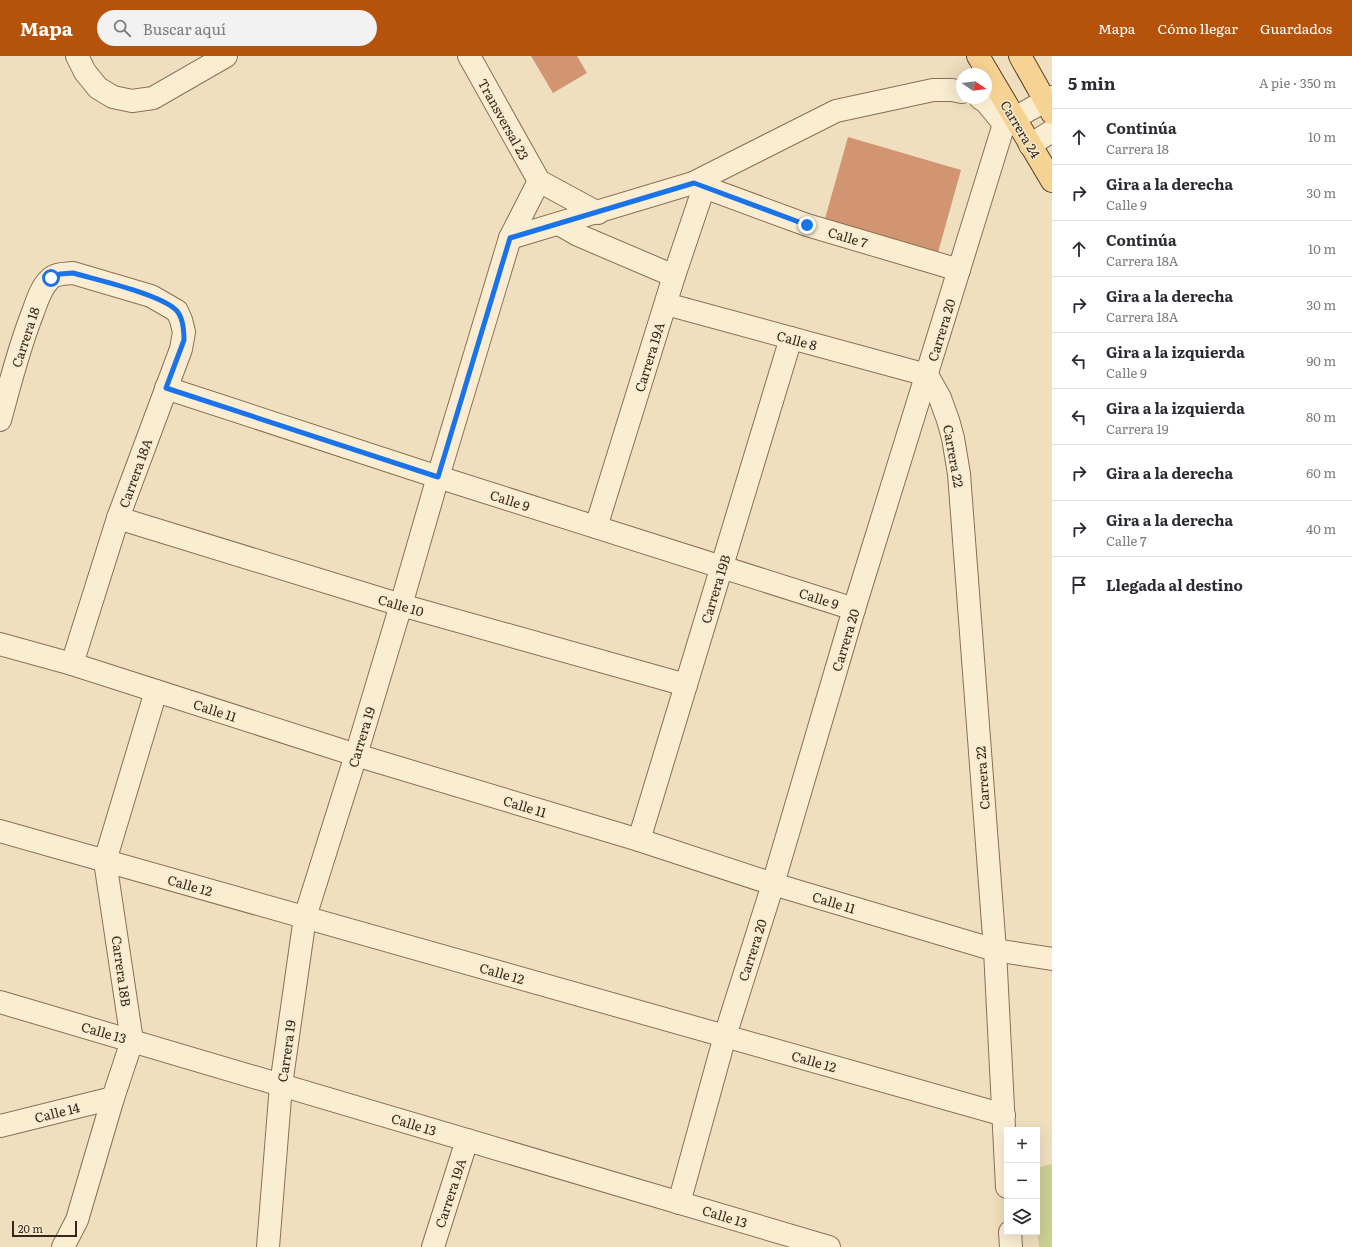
<!DOCTYPE html>
<html lang="es">
<meta charset="utf-8">
<style>
:root{--surface:#fff;--page:#f2f2f3;--text:#2b2b33;--muted:#7c7c81;--line:#e1e1e2;--accent:#b45309}
body{margin:0;font-family:Literata,serif;background:var(--page);color:var(--text)}
.controls{position:absolute;right:12px;bottom:12px;display:grid;overflow:hidden;border-radius:0px;box-shadow:0 4px 16px #0002}
.controls button{width:36px;height:36px;display:grid;place-items:center;padding:0;border:0;border-bottom:1px solid var(--line);background:var(--surface);color:var(--text);font:20px sans-serif}
.compass{position:absolute;left:956px;top:12px;width:36px;height:36px;border-radius:50%;background:var(--surface);box-shadow:0 4px 16px #0002;rotate:103deg}
.scale{position:absolute;left:12px;bottom:10px;width:65px;box-sizing:border-box;padding-left:4px;border:2px solid #38281c;border-top:0;font-size:11px;line-height:14px;white-space:nowrap;color:#38281c;-webkit-text-stroke:3px #f7eacf;paint-order:stroke}
.stop{position:absolute;width:12px;height:12px;margin:-9px;border:3px solid #1a73e8;border-radius:50%;background:#fff}
.stop.end{background:#1a73e8;border-color:#fff;box-shadow:0 1px 4px #0008}
.list{margin:0;padding:0;list-style:none}
h2{display:flex;justify-content:space-between;align-items:center;height:52px;margin:0;padding:0 16px;font-size:17px}
h2 small{font-size:13px;font-weight:400;color:var(--muted)}
.list li{display:grid;grid-template-columns:26px 1fr auto;gap:12px;align-items:center;box-sizing:border-box;height:56px;padding:0 16px;border-top:1px solid var(--line)}
.list b{display:block;font-size:15px;white-space:nowrap}
.list p{margin:0;font-size:13px;white-space:nowrap;color:var(--muted)}
.list em{font-size:13px;font-style:normal;color:var(--muted)}
.icon{flex:none;width:22px;height:22px;fill:none;stroke:currentColor;stroke-width:2;stroke-linecap:round;stroke-linejoin:round}
.map{position:relative;flex:none;width:1052px;height:1191px;overflow:hidden}
header{display:flex;align-items:center;gap:24px;box-sizing:border-box;height:56px;padding:0 20px;background:var(--accent);color:#fff}
header strong{font-size:19px}
nav{display:flex;gap:22px;margin-inline-start:auto;font-size:14px}
.search{width:280px;height:36px;background:var(--page);display:flex;align-items:center;gap:10px;box-sizing:border-box;padding:0 14px;border-radius:22px;color:var(--muted);font-size:15px}
main{display:flex}
aside{flex:1;background:var(--surface)}
.map>svg:first-child{display:block}
.green{fill:#cbcf92}
.building{fill:#d19572}
.lines{fill:none;stroke-linecap:round;stroke-linejoin:round}
.minor-casing{stroke:#8a6f56;stroke-width:24}
.tertiary-casing{stroke:#8a6f56;stroke-width:24}
.primary-casing{stroke:#573d2b;stroke-width:24}
.minor{stroke:#fbedd2;stroke-width:22}
.tertiary{stroke:#fbedd2;stroke-width:22}
.primary{stroke:#f7d393;stroke-width:22}
.route{stroke:#1a73e8;stroke-width:5}
.labels{text-anchor:middle;dominant-baseline:central;stroke-width:3;stroke-linejoin:round;paint-order:stroke}
.street-label{font-size:13px;fill:#38281c;stroke:#f7eacf}
</style>
<header>
<strong>Mapa</strong>
<div class="search"><svg class="icon" aria-label="search" viewBox="0 0 24 24"><circle cx="10" cy="10" r="6"/><path d="M15 15l6 6"/></svg>Buscar aquí</div>
<nav><a>Mapa</a><a>Cómo llegar</a><a>Guardados</a></nav>
</header>
<main>
<div class="map">
<svg width="1052" height="1191" viewBox="0 0 1052 1191">
<rect width="100%" height="100%" fill="#f0dfbe"/>
<polygon class="green" points="1052,1108 1052,1191 1039,1191 1037,1176 1037,1112"/>
<g class="building">
<polygon points="531,0 577,0 587,17 553,37"/>
<polygon points="848,81 961,114 937,200 824,166"/>
</g>
<g class="lines">
<defs>
<g id="minor">
<polyline points="77,0 85,16 98,32 113,41 132,45 153,42 226,0"/>
<polyline points="469,0 539,125 598,157"/>
<polyline points="980,42 986,46 1004,68"/>
<polyline points="1030,89 1052,75"/>
<polyline points="693,127 807,169 959,214"/>
<polyline points="559,168 578,179 674,220"/>
<polyline points="510,182 693,127 836,55 933,34 952,34 962,36"/>
<polyline points="666,248 927,319 940,342 948,364 953,382 959,418 995,894 1007,1131"/>
<polyline points="166,332 438,421 854,553"/>
<path d="M0 364C10 328 19 291 33 256 37 245 41 231 50 223 56 217 65 218 73 217L151 240 177 255 181 264 184 276 181 293 118 462 72 608"/>
<polyline points="118,462 401,549 686,629"/>
<polyline points="596,471 674,220 704,131"/>
<polyline points="0,775 1004,1059"/>
<polyline points="639,784 791,282"/>
<polyline points="0,946 829,1191"/>
<polyline points="0,1070 113,1042"/>
<polyline points="679,1147 725,980 773,828 854,553 1004,68 1052,41"/>
<polyline points="1010,1176 1011,1191"/>
<polyline points="63,1191 77,1164 113,1042 132,985 105,805 156,635"/>
<polyline points="268,1191 281,1029 305,861 356,699 401,549 438,421 510,182 539,125"/>
<polyline points="433,1191 467,1084"/>
</g>
<polyline id="tertiary" points="0,588 72,608 356,699 639,784 773,828 995,894 1052,903"/>
<g id="primary">
<polyline points="978,0 1052,125"/>
<polyline points="1020,0 1052,57"/>
</g>
</defs>
<use href="#minor" class="minor-casing"/>
<use href="#tertiary" class="tertiary-casing"/>
<use href="#primary" class="primary-casing"/>
<use href="#minor" class="minor"/>
<use href="#tertiary" class="tertiary"/>
<use href="#primary" class="primary"/>
</g>
<g class="lines">
<path class="route" d="M51 222 60 218 73 217C97 224 160 238 176 254 183 261 184 275 184 284L166 332 438 421 510 182 694 127 807 169"/>
</g>
<g class="labels">
<g class="street-label">
<text transform="translate(504 63) rotate(61)">Transversal 23</text>
<text transform="translate(1021 73) rotate(59)">Carrera 24</text>
<text transform="translate(848 181) rotate(17)">Calle 7</text>
<text transform="translate(941 274) rotate(-73)">Carrera 20</text>
<text transform="translate(25 281) rotate(-72)">Carrera 18</text>
<text transform="translate(797 284) rotate(15)">Calle 8</text>
<text transform="translate(649 301) rotate(-73)">Carrera 19A</text>
<text transform="translate(954 400) rotate(80)">Carrera 22</text>
<text transform="translate(135 417) rotate(-70)">Carrera 18A</text>
<text transform="translate(510 444) rotate(18)">Calle 9</text>
<text transform="translate(715 533) rotate(-73)">Carrera 19B</text>
<text transform="translate(819 542) rotate(18)">Calle 9</text>
<text transform="translate(401 549) rotate(16)">Calle 10</text>
<text transform="translate(845 584) rotate(-73)">Carrera 20</text>
<text transform="translate(215 654) rotate(18)">Calle 11</text>
<text transform="translate(361 681) rotate(-73)">Carrera 19</text>
<text transform="translate(982 722) rotate(-94)">Carrera 22</text>
<text transform="translate(525 750) rotate(17)">Calle 11</text>
<text transform="translate(190 829) rotate(16)">Calle 12</text>
<text transform="translate(834 846) rotate(17)">Calle 11</text>
<text transform="translate(752 894) rotate(-72)">Carrera 20</text>
<text transform="translate(122 915) rotate(82)">Carrera 18B</text>
<text transform="translate(502 917) rotate(16)">Calle 12</text>
<text transform="translate(104 976) rotate(16)">Calle 13</text>
<text transform="translate(286 995) rotate(-82)">Carrera 19</text>
<text transform="translate(814 1005) rotate(16)">Calle 12</text>
<text transform="translate(57 1056) rotate(-14)">Calle 14</text>
<text transform="translate(414 1068) rotate(17)">Calle 13</text>
<text transform="translate(450 1137) rotate(-72)">Carrera 19A</text>
<text transform="translate(725 1160) rotate(17)">Calle 13</text>
</g>
</g>
</svg>
<div class="controls">
<button>+</button>
<button>−</button>
<button><svg class="icon" aria-label="layers" viewBox="0 0 24 24"><path d="M12 4l9 5-9 5-9-5zM3 14l9 5 9-5"/></svg></button>
</div>
<svg class="compass" viewBox="-18 -18 36 36"><path d="M0-13l5 13h-10z" fill="#e53935"/><path d="M0 13l5-13h-10z" fill="#7c7c81"/></svg>
<div class="scale">20 m</div>
<div class="stop" style="left:51px;top:222px"></div>
<div class="stop end" style="left:807px;top:169px"></div>
</div>
<aside>
<h2>5 min<small>A pie · 350 m</small></h2>
<ul class="list">
<li><svg class="icon" aria-label="ahead" viewBox="0 0 24 24"><path d="M12 20V5M6 11l6-6 6 6"/></svg><div><b>Continúa</b><p>Carrera 18</p></div><em>10 m</em></li>
<li><svg class="icon" aria-label="right" viewBox="0 0 24 24"><path d="M7 20v-9h11M14 6l5 5-5 5"/></svg><div><b>Gira a la derecha</b><p>Calle 9</p></div><em>30 m</em></li>
<li><svg class="icon" aria-label="ahead" viewBox="0 0 24 24"><path d="M12 20V5M6 11l6-6 6 6"/></svg><div><b>Continúa</b><p>Carrera 18A</p></div><em>10 m</em></li>
<li><svg class="icon" aria-label="right" viewBox="0 0 24 24"><path d="M7 20v-9h11M14 6l5 5-5 5"/></svg><div><b>Gira a la derecha</b><p>Carrera 18A</p></div><em>30 m</em></li>
<li><svg class="icon" aria-label="left" viewBox="0 0 24 24"><path d="M17 20v-9H6M10 6l-5 5 5 5"/></svg><div><b>Gira a la izquierda</b><p>Calle 9</p></div><em>90 m</em></li>
<li><svg class="icon" aria-label="left" viewBox="0 0 24 24"><path d="M17 20v-9H6M10 6l-5 5 5 5"/></svg><div><b>Gira a la izquierda</b><p>Carrera 19</p></div><em>80 m</em></li>
<li><svg class="icon" aria-label="right" viewBox="0 0 24 24"><path d="M7 20v-9h11M14 6l5 5-5 5"/></svg><div><b>Gira a la derecha</b></div><em>60 m</em></li>
<li><svg class="icon" aria-label="right" viewBox="0 0 24 24"><path d="M7 20v-9h11M14 6l5 5-5 5"/></svg><div><b>Gira a la derecha</b><p>Calle 7</p></div><em>40 m</em></li>
<li><svg class="icon" aria-label="arrive" viewBox="0 0 24 24"><path d="M6 21V4h12l-3 4 3 4H6"/></svg><div><b>Llegada al destino</b></div></li>
</ul>
</aside>
</main>
